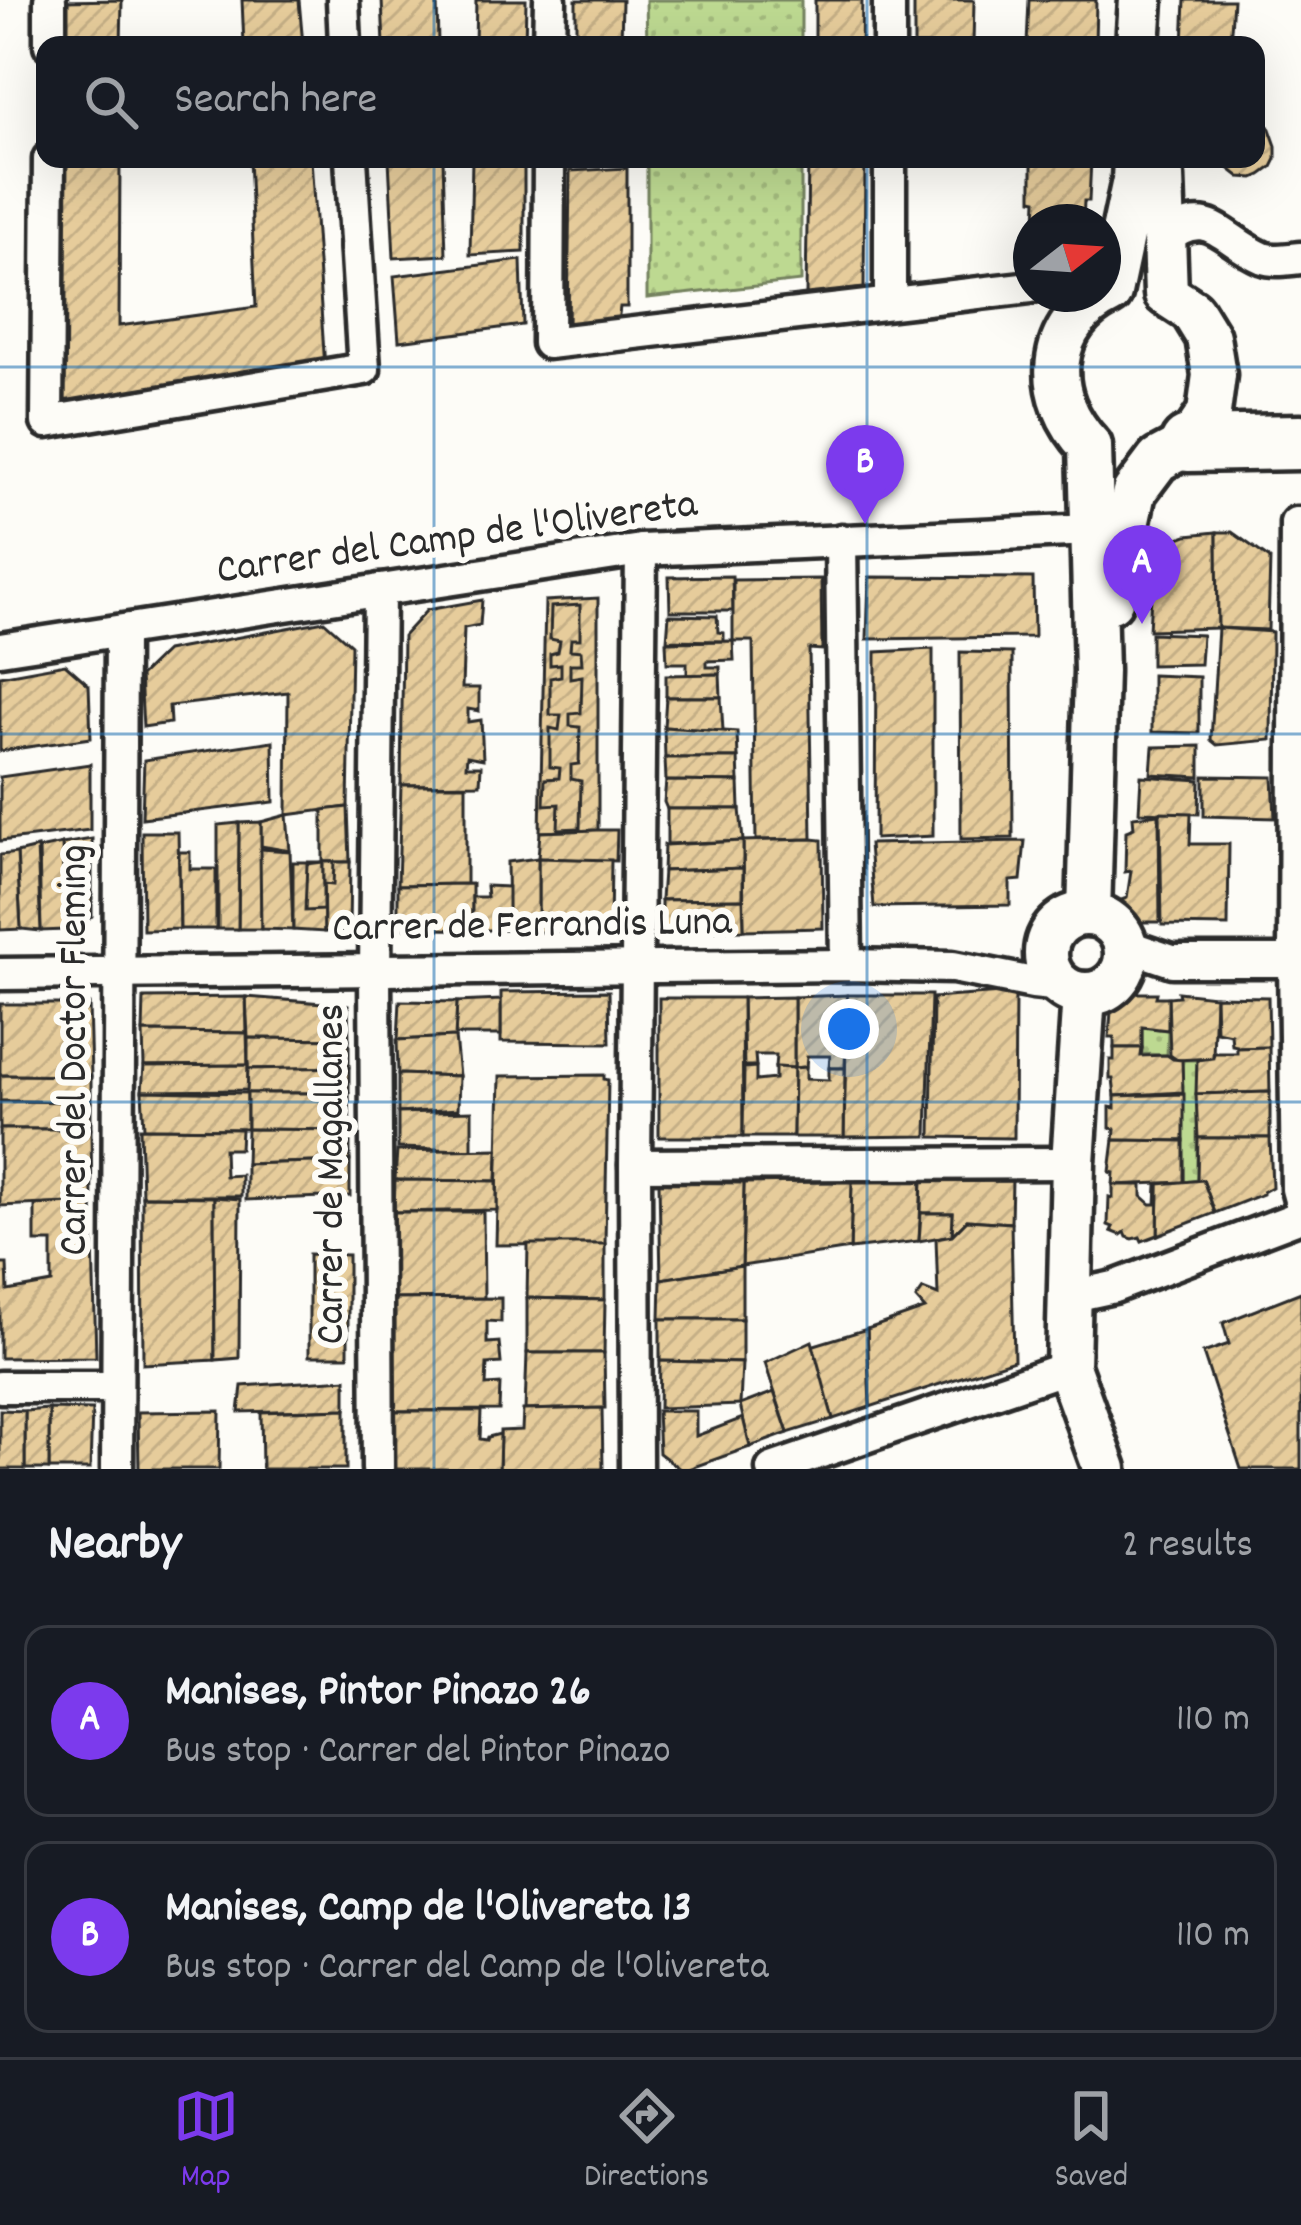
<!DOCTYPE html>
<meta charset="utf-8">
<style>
:root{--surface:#171b24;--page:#242831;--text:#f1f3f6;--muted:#9ea1a6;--line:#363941;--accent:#7c3aed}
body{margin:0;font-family:Dekko,sans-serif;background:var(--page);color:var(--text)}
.compass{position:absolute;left:1013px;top:204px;width:108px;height:108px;border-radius:50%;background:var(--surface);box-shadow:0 12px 48px #0002;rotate:73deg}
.you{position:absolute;left:849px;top:1029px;width:42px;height:42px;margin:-30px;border:9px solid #fff;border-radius:50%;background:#1a73e8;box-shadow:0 0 0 18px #1a73e833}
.badge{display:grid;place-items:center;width:78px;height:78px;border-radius:50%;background:var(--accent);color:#fff;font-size:39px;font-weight:700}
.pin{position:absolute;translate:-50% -99px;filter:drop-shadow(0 3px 6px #0008)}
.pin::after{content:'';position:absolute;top:63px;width:42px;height:36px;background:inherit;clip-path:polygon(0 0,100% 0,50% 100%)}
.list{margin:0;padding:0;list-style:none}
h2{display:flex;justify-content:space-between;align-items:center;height:156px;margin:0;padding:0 48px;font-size:51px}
h2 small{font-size:39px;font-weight:400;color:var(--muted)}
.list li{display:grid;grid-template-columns:78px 1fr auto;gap:36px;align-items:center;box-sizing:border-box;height:192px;margin:0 24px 24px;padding:0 24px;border:3px solid var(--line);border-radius:24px}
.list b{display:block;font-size:45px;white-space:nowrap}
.list p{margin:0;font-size:39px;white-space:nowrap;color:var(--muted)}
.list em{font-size:39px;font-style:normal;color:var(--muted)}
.icon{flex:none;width:66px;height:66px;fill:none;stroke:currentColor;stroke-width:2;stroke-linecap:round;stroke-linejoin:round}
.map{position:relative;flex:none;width:1301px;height:1469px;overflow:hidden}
.search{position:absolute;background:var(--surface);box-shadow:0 12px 48px #0002;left:36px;right:36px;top:36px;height:132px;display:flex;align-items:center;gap:30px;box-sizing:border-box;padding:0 42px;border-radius:24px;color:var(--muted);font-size:45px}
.sheet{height:588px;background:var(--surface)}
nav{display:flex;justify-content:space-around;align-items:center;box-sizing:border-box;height:168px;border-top:3px solid var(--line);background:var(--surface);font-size:33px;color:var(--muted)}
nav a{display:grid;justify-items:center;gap:6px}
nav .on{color:var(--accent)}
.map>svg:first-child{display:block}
.park{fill:url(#park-dots);stroke:#74825e;stroke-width:3}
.building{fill:url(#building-hatch);stroke:#2b2b2b;stroke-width:3}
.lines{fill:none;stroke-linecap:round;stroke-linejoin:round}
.street-casing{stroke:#2b2b2b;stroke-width:39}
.secondary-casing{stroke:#2b2b2b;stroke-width:51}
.highway-casing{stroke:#2b2b2b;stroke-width:63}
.street{stroke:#fdfcf7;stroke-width:30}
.secondary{stroke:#fdfcf7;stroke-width:42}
.highway{stroke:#fdfcf7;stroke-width:54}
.grid{fill:none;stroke:#1f6fb2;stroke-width:3;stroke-opacity:0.55}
.labels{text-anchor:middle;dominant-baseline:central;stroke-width:12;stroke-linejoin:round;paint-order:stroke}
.street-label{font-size:42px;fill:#2b2b2b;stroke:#fdfcf7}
</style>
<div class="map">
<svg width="1301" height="1469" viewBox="0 0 1301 1469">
<defs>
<pattern id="park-dots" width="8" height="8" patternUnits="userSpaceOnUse" patternTransform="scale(3)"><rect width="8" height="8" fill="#bdd991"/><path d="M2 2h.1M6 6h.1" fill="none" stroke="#a3ba7d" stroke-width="1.8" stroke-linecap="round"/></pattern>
<pattern id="building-hatch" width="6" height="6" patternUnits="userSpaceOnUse" patternTransform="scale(3)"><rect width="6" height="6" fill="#e6cc9b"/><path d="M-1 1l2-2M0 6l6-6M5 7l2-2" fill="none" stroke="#c5af86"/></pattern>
</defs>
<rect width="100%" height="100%" fill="#fdfcf7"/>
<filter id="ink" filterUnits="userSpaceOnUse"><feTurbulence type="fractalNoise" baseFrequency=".00833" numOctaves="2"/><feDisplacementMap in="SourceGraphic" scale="24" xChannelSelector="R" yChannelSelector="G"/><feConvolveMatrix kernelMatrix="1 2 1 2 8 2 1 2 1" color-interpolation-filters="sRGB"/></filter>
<g filter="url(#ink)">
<g class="park">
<polygon points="646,0 801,0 801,45 647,45"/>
<polygon points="647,159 801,159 801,281 647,298"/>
<polygon points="1142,1027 1168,1030 1167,1055 1142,1054"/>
<polygon points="1182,1060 1197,1060 1197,1180 1184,1182"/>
</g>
<g class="building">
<polygon points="122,0 121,45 59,45 60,1"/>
<polygon points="242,0 299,0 303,45 244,45"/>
<polygon points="382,0 437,0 438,45 384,45"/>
<polygon points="476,0 526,0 525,45 475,45"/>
<polygon points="576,0 622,0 621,45 576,45"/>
<polygon points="815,0 862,0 861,45 815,45"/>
<polygon points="914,0 974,0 973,45 914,45"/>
<polygon points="1029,0 1096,0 1095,45 1027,45"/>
<polygon points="1185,0 1233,0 1230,45 1183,45"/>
<polygon points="1256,120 1266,123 1270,129 1276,146 1276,159 1272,167 1261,175 1254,178 1240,177 1227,167 1223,159 1256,159"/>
<polygon points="59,159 120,159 119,326 256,307 249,159 311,159 325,368 57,404"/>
<polygon points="389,159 443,159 446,255 394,258"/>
<polygon points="472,159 524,159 524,252 470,255"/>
<polygon points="808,159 865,159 864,288 806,294"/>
<polygon points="1038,159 1091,160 1089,201 1084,201 1083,222 1036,222 1037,200 1032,199 1032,163"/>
<polygon points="627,168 627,307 620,307 618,322 568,330 570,171"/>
<polygon points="521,260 523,325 399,341 394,276"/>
<polygon points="1217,532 1218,628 1149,630 1153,562 1171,541 1187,535"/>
<polygon points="1217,532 1232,532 1270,559 1268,630 1218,628"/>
<polygon points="732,576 733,611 670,611 669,577"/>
<polygon points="869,577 1033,578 1034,637 867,639"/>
<polygon points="821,579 822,650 809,649 812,839 756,840 753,641 733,641 733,580"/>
<polygon points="598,598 598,830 540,832 545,601"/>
<polygon points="482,600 480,625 464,628 462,688 479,688 479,711 468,709 468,722 481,720 483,759 467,756 466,766 481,766 480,784 401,785 403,636 427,610"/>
<polygon points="580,605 580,639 571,639 570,650 581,651 582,664 570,664 570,678 582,676 581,713 570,714 570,726 580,727 579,764 571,765 571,779 581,781 580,828 558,829 559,804 544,805 545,779 559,778 560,768 550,767 550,728 559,730 561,715 550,715 550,678 561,676 561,664 550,665 550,654 558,652 560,641 550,639 551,607"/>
<polygon points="669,615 717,616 718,632 724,633 724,641 667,640"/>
<polygon points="324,621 351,645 348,807 287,815 288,692 169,706 170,723 143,727 140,676 166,651"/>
<polygon points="1218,628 1272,632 1271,740 1217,745 1211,740"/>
<polygon points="1151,633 1202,635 1200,664 1151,665"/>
<polygon points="733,641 734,660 707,661 707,667 720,667 720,674 687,675 687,663 667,663 666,642"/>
<polygon points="933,649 933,836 875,839 876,652"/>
<polygon points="960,652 1012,653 1013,838 961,839"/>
<polygon points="65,664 89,685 91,738 0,751 0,676"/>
<polygon points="720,674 721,697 666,697 666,675"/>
<polygon points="1152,675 1199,677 1199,733 1152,732"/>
<polygon points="666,697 721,697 723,731 664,727"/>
<polygon points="664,727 737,732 738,758 665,758"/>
<polygon points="273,741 274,802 142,818 144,760"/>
<polygon points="1200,746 1200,777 1151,774 1153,747"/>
<polygon points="665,758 738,758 739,782 666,781"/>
<polygon points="90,764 90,830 0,841 0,777"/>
<polygon points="1141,776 1200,780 1199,814 1139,812"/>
<polygon points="1204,776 1273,777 1275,818 1204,816"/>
<polygon points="666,781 739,782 740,809 667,809 664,802"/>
<polygon points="401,785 466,785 466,884 398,885"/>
<polygon points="348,807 350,862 323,862 323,810"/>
<polygon points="667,809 740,809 743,841 667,844"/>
<polygon points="1160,812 1191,813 1190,844 1229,844 1228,926 1162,925"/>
<polygon points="1159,814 1160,922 1139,922 1130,920 1121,905 1121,900 1127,898 1131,871 1125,872 1126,831 1134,828 1133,817"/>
<polygon points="287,815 290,851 261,846 261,822"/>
<polygon points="261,822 261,929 238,929 239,823"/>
<polygon points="239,823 238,929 218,929 218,825"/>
<polygon points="598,830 617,830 616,861 538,858 540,832"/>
<polygon points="142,832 178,832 180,929 143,930"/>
<polygon points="92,839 92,916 83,924 65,930 62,844"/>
<polygon points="812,839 822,840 823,928 744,930 743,841"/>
<polygon points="743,841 743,868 663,871 664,845"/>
<polygon points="1025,841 1021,880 1010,881 1010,905 874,907 869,844"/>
<polygon points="62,844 65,930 41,931 39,849"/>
<polygon points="37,848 41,931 21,929 17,853"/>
<polygon points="260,849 290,851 293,930 261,929"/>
<polygon points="179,852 190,852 190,869 216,869 216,929 180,929"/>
<polygon points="17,853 21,929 0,930 0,855"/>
<polygon points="538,858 611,860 610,930 538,932"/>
<polygon points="538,858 538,932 508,930 507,862"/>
<polygon points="293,862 323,862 324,932 293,930"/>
<polygon points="323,862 350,862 349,931 324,932"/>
<polygon points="323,862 323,910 305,911 307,864"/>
<polygon points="323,862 334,862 333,885 323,884"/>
<polygon points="743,868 743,899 661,900 663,871"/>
<polygon points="472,884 472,930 398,928 398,885"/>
<polygon points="486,886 508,887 508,930 472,930 472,897 487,897"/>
<polygon points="743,899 744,930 661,931 661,900"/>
<polygon points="609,991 610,1043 501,1042 501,992"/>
<polygon points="1015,992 1014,1138 931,1137 933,998"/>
<polygon points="1178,992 1215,996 1213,1058 1177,1060 1170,1055 1168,997 1179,996"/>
<polygon points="1127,993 1157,993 1156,997 1168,997 1168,1030 1142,1027 1142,1048 1114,1048 1114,1037 1109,1037 1112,999 1127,998"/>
<polygon points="847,995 931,995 927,1136 844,1137"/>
<polygon points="847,995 845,1068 829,1068 830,1056 807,1056 806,1067 794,1068 794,997"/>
<polygon points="1215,996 1268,997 1269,1047 1237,1048 1237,1046 1232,1045 1231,1034 1216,1031"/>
<polygon points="246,997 348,1005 349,1039 248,1038"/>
<polygon points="246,997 247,1033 143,1032 144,998"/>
<polygon points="794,997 794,1068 775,1067 776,1055 755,1055 756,1066 744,1066 742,998"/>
<polygon points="659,998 742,998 743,1137 659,1137"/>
<polygon points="501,1000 501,1035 455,1035 457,1002"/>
<polygon points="400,1001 457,1002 455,1037 398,1040"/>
<polygon points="0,1004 89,1004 91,1076 0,1075"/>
<polygon points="143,1032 247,1033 248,1065 144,1066"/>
<polygon points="455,1037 459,1076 398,1074 397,1040"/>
<polygon points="248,1038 349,1039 349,1067 248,1069"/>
<polygon points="1269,1047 1270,1092 1196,1094 1197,1060 1213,1058 1214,1053 1237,1053 1237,1048"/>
<polygon points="1114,1048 1142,1048 1141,1056 1167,1055 1173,1059 1182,1060 1183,1092 1115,1096 1113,1079 1110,1079 1110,1060 1114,1060"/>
<polygon points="248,1065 248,1090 142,1091 144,1066"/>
<polygon points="349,1067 349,1093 247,1093 248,1069"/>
<polygon points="756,1067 756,1081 775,1079 775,1067 794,1068 793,1137 743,1137 744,1068"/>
<polygon points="806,1067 806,1079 829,1080 829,1068 845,1068 844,1137 793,1137 794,1068"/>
<polygon points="398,1074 459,1076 458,1109 398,1113"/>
<polygon points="0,1075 91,1076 91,1102 0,1101"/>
<polygon points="604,1075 604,1079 608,1080 605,1244 496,1245 500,1076"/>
<polygon points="142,1091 247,1093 247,1129 144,1128"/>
<polygon points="1270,1092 1270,1138 1198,1138 1196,1094"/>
<polygon points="247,1093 349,1093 350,1130 247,1129"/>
<polygon points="1184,1094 1184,1141 1114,1140 1115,1129 1110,1128 1110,1107 1115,1108 1115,1096"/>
<polygon points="0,1101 91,1102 91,1129 0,1129"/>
<polygon points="472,1111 472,1150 398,1148 398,1113"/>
<polygon points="140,1128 241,1129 240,1149 224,1149 225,1176 241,1175 241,1196 142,1196"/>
<polygon points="0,1129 91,1129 92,1202 0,1206"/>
<polygon points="247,1129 350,1130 350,1161 246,1164"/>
<polygon points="1198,1138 1270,1138 1272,1187 1263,1192 1263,1194 1215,1213 1203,1180 1197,1180"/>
<polygon points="1114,1140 1184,1141 1184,1182 1113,1185 1114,1173 1110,1172"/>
<polygon points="498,1149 497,1181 395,1180 397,1151"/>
<polygon points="350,1161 350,1196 246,1200 246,1164"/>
<polygon points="922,1179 919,1241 850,1249 852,1181"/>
<polygon points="922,1179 1012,1179 1011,1223 967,1220 952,1235 953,1213 921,1213"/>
<polygon points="395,1180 497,1181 497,1210 394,1212"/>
<polygon points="1203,1180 1215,1213 1158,1235 1159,1184"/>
<polygon points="852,1181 850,1249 742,1266 744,1183"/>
<polygon points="659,1182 744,1183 742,1266 661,1279"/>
<polygon points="1159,1184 1158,1235 1142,1241 1140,1237 1133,1239 1127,1237 1125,1232 1121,1235 1111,1231 1113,1227 1108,1225 1109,1197 1113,1198 1113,1185 1142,1185 1142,1196 1151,1204 1156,1204 1157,1185"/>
<polygon points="142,1196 214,1197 215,1360 143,1364"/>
<polygon points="214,1197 240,1199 239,1358 215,1360"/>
<polygon points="92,1202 96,1357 0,1358 0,1264 7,1264 8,1291 52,1283 52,1242 35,1242 35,1205"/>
<polygon points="394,1212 483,1212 484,1298 393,1299"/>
<polygon points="921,1213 953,1213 952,1235 919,1241"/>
<polygon points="967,1220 1011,1223 1014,1360 870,1407 867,1329 925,1309 916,1299 923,1289 938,1295 936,1238 952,1235"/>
<polygon points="528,1244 605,1244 605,1300 527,1298"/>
<polygon points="309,1254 348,1255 348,1356 309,1356"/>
<polygon points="742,1266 742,1319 660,1319 661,1279"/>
<polygon points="1301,1292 1301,1469 1241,1469 1203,1353 1229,1344 1223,1323"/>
<polygon points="501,1298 501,1322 487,1321 487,1343 499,1342 501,1363 487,1364 486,1385 500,1384 499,1410 391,1411 393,1299"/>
<polygon points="527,1298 605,1300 604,1353 527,1353"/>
<polygon points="660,1319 742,1319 742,1363 660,1361"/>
<polygon points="867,1329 870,1407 833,1419 811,1346"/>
<polygon points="812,1341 833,1419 788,1433 765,1363"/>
<polygon points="527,1353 604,1353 605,1408 525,1410"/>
<polygon points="660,1361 742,1363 740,1405 659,1408"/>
<polygon points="346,1379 346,1409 239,1412 242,1386"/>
<polygon points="774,1392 788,1433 750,1447 740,1405"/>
<polygon points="602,1408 603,1469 499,1469 500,1431 522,1430 523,1410"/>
<polygon points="49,1409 92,1410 90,1469 49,1469"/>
<polygon points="49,1409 49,1469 25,1469 25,1411"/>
<polygon points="346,1409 346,1469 262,1469 261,1412"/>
<polygon points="0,1410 25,1411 25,1469 0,1469"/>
<polygon points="220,1411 219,1469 139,1469 138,1412"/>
<polygon points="391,1411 481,1411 480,1439 487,1440 488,1437 500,1434 499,1469 391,1469"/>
<polygon points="657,1411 696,1411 696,1436 743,1418 750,1447 688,1469 680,1469 659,1453"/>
</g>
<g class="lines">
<defs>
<g id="street">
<polyline points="343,0 345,45"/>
<polyline points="889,0 889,45"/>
<polyline points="50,45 50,0"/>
<polyline points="549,45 550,0"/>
<polyline points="49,159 47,422 364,369 351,159"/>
<polyline points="549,159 548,343 1031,287"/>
<polyline points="890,159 890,302"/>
<path d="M1163 240C1209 203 1221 240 1263 258 1274 262 1289 259 1301 258"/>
<polyline points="1301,523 1296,523 1294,961 1297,1189 1301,1204"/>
<polyline points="841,540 846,965"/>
<polyline points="0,649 641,550 1092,530"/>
<polyline points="1125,945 1172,961 1301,961"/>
<polyline points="0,974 846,965 953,967 1033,983 1062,986"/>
<polyline points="635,1165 1073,1163"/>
<polyline points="1068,1297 1114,1287 1301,1216"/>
<polyline points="0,1387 117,1387"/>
<polyline points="117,1469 121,631"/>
<polyline points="378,1469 375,972 379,590"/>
<polyline points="636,1469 635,1165 641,550"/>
<polyline points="772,1469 1068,1367"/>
</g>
<g id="secondary">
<polyline points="1138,45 1141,0"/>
<polyline points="1111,601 1134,492 1158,460 1188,444 1209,413 1214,375 1208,337 1192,311 1166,294 1162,177 1158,159"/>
<path d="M1089 914 1096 671 1090 446C1042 396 1045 325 1110 293L1134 180 1135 159"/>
<circle cx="1086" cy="954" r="40"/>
<polyline points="1084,994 1073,1163 1068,1367 1105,1469"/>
</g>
<polyline id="highway" points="1188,444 1301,442"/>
</defs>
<use href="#street" class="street-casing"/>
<use href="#secondary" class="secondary-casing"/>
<use href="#highway" class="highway-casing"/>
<use href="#street" class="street"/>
<use href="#secondary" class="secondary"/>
<use href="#highway" class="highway"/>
</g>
</g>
<path class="grid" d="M434 0V45M867 0V45M434 159V1469M867 159V1469M0 367H1301M0 734H1301M0 1102H1301"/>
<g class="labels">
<g class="street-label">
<text transform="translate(457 540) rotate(-8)">Carrer del Camp de l'Olivereta</text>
<text transform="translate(532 928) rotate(-1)">Carrer de Ferrandis Luna</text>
<text transform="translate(77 1050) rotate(-90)">Carrer del Doctor Fleming</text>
<text transform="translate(334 1174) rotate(-90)">Carrer de Magallanes</text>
</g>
</g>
</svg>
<svg class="compass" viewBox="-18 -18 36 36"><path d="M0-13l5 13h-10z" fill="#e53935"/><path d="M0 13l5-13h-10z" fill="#9ea1a6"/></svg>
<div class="you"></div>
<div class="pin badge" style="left:1142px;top:624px">A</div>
<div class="pin badge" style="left:865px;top:524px">B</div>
<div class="search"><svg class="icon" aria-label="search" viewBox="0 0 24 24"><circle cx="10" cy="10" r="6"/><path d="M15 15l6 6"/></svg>Search here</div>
</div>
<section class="sheet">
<h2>Nearby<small>2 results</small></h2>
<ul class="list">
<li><span class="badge">A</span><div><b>Manises, Pintor Pinazo 26</b><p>Bus stop · Carrer del Pintor Pinazo</p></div><em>110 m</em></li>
<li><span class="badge">B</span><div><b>Manises, Camp de l'Olivereta 13</b><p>Bus stop · Carrer del Camp de l'Olivereta</p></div><em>110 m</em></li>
</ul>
</section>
<nav>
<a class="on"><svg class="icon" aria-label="map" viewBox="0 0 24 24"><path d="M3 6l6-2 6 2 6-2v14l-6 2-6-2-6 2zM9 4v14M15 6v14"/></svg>Map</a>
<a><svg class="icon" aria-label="directions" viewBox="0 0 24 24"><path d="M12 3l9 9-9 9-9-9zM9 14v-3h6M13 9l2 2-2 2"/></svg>Directions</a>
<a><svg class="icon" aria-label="saved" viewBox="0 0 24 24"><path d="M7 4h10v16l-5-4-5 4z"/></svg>Saved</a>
</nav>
